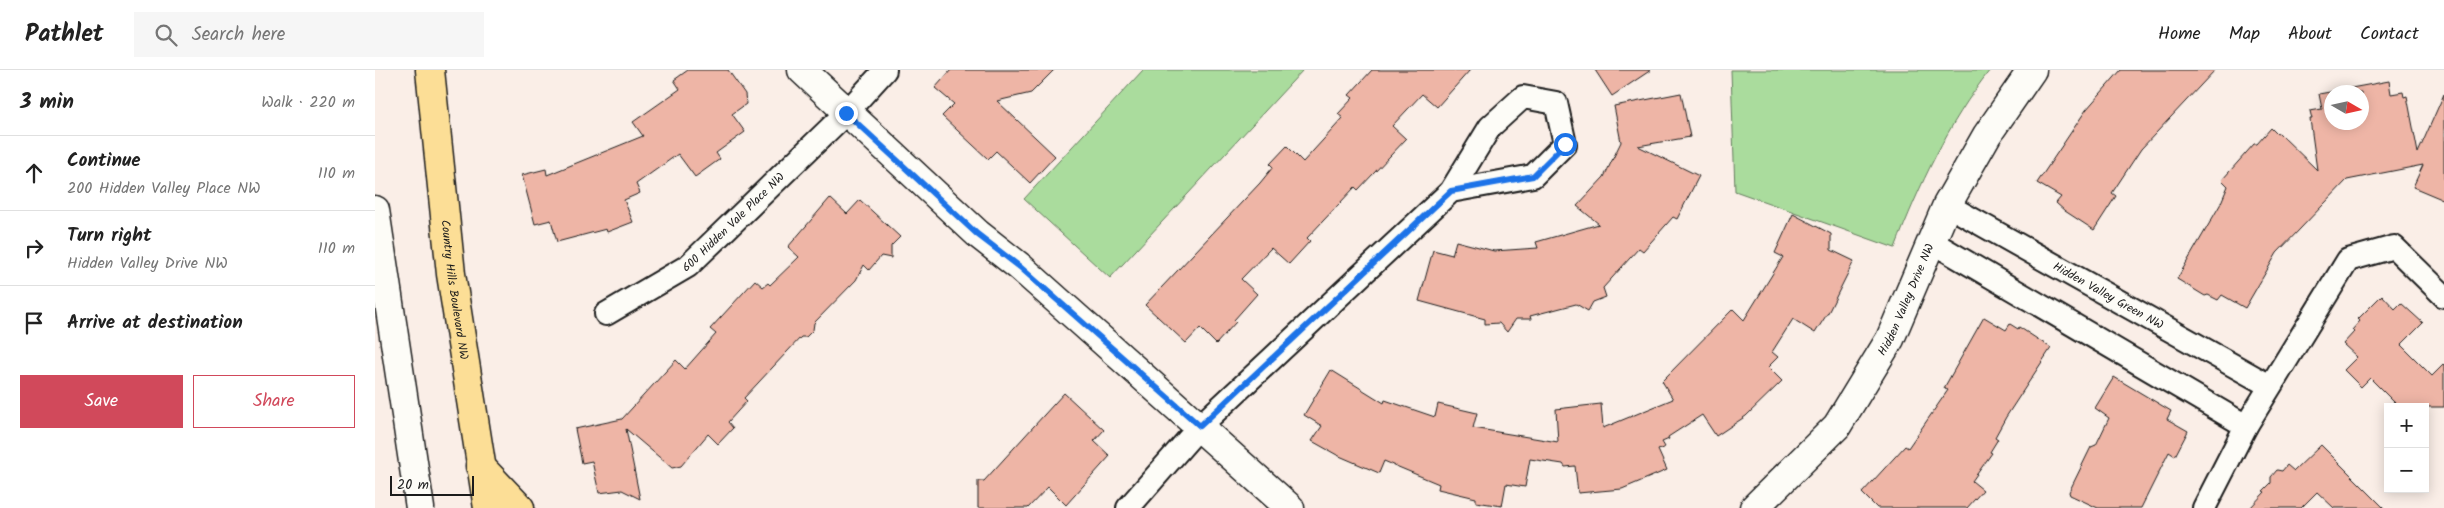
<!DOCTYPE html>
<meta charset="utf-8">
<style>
:root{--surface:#fff;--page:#f6f6f6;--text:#222;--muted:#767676;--line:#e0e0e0;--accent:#d1495b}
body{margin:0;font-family:Kalam,sans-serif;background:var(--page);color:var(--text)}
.controls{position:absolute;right:15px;bottom:15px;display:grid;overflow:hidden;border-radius:0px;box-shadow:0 2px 12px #0003}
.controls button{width:45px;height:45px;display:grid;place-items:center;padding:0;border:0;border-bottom:1px solid var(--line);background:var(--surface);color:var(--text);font:25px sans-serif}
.compass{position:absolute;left:1949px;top:15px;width:45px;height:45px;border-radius:50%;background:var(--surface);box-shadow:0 2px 12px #0003;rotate:99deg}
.scale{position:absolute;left:15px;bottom:12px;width:84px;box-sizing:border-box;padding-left:5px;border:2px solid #1c1c1c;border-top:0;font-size:14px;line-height:18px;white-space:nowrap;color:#1c1c1c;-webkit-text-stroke:4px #fdfcf7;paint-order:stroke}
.stop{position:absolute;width:15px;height:15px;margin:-11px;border:4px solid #1a73e8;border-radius:50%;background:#fff}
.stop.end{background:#1a73e8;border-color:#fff;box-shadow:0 1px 5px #0008}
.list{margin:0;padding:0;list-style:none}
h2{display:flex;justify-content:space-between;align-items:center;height:65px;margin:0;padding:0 20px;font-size:21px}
h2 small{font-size:16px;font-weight:400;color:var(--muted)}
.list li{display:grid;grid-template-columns:32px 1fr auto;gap:15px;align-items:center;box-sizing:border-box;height:75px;padding:0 20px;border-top:1px solid var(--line)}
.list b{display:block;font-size:19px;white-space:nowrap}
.list p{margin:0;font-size:16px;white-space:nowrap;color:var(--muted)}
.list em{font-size:16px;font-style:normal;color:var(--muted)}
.actions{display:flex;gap:10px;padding:15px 20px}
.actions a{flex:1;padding:11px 0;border:1px solid var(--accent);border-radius:0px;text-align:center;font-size:18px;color:var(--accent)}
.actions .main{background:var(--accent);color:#fff}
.icon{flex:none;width:28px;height:28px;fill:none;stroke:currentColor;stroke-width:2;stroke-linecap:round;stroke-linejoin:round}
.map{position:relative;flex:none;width:2069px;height:438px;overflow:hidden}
header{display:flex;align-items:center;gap:30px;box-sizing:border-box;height:70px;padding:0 25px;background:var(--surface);border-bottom:1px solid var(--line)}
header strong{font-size:24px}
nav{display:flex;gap:28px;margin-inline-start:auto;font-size:18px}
.search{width:350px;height:45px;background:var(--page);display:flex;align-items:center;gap:12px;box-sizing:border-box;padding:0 18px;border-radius:0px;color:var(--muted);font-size:19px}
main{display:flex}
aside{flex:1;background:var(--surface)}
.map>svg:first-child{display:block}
.green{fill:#aadc9d;stroke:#637c5c}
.building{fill:#eeb5a6;stroke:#1c1c1c;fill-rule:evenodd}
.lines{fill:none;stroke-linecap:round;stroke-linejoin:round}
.street-casing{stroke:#1c1c1c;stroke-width:26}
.secondary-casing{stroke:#1c1c1c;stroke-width:31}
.primary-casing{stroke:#1c1c1c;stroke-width:31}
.street{stroke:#fdfcf7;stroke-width:22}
.secondary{stroke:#fdfcf7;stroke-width:28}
.primary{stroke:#fcde96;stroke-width:28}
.route{stroke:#1a73e8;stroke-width:6}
.labels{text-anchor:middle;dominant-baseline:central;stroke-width:4;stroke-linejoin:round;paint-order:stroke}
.street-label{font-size:12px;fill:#1c1c1c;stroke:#fdfcf7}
</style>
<header>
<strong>Pathlet</strong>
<div class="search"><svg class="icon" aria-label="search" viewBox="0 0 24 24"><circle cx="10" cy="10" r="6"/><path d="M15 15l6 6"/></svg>Search here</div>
<nav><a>Home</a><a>Map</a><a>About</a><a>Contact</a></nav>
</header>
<main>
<aside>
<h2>3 min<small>Walk · 220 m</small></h2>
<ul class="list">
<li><svg class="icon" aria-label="ahead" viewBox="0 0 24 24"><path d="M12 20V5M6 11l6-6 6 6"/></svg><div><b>Continue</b><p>200 Hidden Valley Place NW</p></div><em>110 m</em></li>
<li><svg class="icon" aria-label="right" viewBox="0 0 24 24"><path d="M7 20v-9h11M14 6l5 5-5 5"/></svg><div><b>Turn right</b><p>Hidden Valley Drive NW</p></div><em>110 m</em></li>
<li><svg class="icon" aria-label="arrive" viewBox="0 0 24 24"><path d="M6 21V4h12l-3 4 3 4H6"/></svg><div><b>Arrive at destination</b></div></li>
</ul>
<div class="actions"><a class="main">Save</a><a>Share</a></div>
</aside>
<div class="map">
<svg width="2069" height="438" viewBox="0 0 2069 438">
<rect width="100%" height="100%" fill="#faeee7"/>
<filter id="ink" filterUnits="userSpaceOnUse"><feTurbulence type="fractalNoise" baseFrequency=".02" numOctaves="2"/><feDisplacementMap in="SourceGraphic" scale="10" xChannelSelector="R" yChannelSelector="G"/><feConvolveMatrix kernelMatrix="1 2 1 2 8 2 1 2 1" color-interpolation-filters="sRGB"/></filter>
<g filter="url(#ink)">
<g class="green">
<polygon points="768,0 928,0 735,208 649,129"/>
<path d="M1356 0H1615C1573 53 1544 116 1520 178L1360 121Z"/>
</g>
<g class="building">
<polygon points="313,0 353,0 370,24 371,34 357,44 370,62 341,83 345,89 320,107 303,84 261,114 265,123 249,130 258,152 232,162 231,159 182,172 176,150 160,154 147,105 171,99 172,105 268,66 258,52 305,19 299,10"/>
<polygon points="576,0 679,0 656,23 622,31 680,86 655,113 621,81 613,89 567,46 579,34 560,18"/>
<polygon points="997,0 1095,0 1062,37 1047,24 1017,56 1031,69 983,120 980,117 932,168 935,171 914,194 896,178 866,209 882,224 859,250 861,252 841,274 825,258 811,273 770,235 885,113 898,97 895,94 912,76 928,92 968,48 963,44 978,28 974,25"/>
<polygon points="1220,0 1276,0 1237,26"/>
<polygon points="1746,0 1840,0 1766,79 1737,123 1741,126 1719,160 1690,141 1681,133 1686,127 1662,113 1711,40"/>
<path d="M2014 11 2016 24 2028 22 2029 27 2032 26 2043 83 2069 24V130L2038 117 2048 95 1972 110 1902 183 1870 238 1847 225 1843 230 1833 225 1830 226 1802 209 1845 135 1853 116 1847 110 1879 74H1882L1896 58 1902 64 1904 63 1942 100 1935 49H1937L1935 41 1947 39 1944 24ZM1956 22H1986V52H1956Z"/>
<polygon points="1306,23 1315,67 1263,76 1324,106 1302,149 1298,147 1268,181 1264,178 1228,218 1231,227 1218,232 1213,241 1201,234 1155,246 1156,249 1141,249 1132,262 1124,253 1110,254 1110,249 1044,231 1058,180 1077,185 1081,171 1119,181 1163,178 1161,172 1224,154 1202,136 1229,107 1246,72 1239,36"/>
<polygon points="455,128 472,144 485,130 525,167 516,176 516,188 506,186 494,200 489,195 481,210 439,253 438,260 431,267 426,267 369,328 372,331 353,352 358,358 343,374 333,364 306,396 297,398 251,359 265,429 247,420 224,423 217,391 207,393 200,359 247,349 301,290 310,299 341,264 335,259 380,210 388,217 393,213 395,215 424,187 413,177"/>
<polygon points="1418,144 1456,164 1456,180 1479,191 1454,241 1440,263 1418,249 1397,282 1403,287 1393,297 1407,311 1371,346 1341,366 1327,345 1293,367 1294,369 1287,372 1290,377 1283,380 1292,400 1247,419 1203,423 1200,396 1190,397 1188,394 1155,389 1150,417 1131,414 1127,436 1101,432 1101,428 1063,419 1064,414 1009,391 1004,403 962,385 937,371 947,356 929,345 956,300 1009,333 1010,330 1060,347 1063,334 1102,343 1098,358 1183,372 1181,339 1226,334 1228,358 1298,329 1287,311 1358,239 1369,250 1408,187 1400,183"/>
<polygon points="2007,225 2020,239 2026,233 2048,253 2026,275 2057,306 2069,294 2069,337 2024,337 1995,308 1986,317 1969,300 1982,287 1968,274 1979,262 1977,260 1985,251 1983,249"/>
<polygon points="1609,247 1631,260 1635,254 1643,259 1644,257 1676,278 1631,347 1620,367 1623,369 1615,382 1617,383 1597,411 1608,420 1592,438 1502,438 1487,423 1530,376 1533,378 1573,320 1569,318"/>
<polygon points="1739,307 1796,341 1792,349 1813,361 1800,386 1794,382 1766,438 1723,438 1695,425 1694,422 1716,377 1721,375 1734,348 1720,338"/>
<polygon points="689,323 729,360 719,371 735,386 691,435 673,417 653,438 603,438 603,411 609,411"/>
<polygon points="1946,375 2009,438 1959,438 1942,422 1926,438 1875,438 1890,422 1888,421 1896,413 1896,407 1902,400 1907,401 1912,395 1919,401"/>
</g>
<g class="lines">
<defs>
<g id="street">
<path id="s1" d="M1572 135 1895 316"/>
<polyline points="1557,172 1871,356"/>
<path id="s2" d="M231 244 313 196 471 43 510 0"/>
<polyline points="753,438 825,356 1076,121 1115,57 1148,27 1181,33 1190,74 1158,106 1076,121"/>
<polyline points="1829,438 1871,356 1973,190 2019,177 2069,226"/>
</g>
<g id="secondary">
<polyline points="427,0 603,164 645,197 915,438"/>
<polyline points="0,140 45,438"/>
<path id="s3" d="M1379 438 1462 356 1515 269 1572 135 1612 65 1657 0"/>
</g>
<g id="primary">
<path id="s4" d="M55 0 76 204 113 438"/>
<polyline points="105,396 145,438"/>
</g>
</defs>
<use href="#street" class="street-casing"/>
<use href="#secondary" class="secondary-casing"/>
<use href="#primary" class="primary-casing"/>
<use href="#street" class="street"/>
<use href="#secondary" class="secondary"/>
<use href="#primary" class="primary"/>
</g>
</g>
<g class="lines" filter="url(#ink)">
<polyline class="route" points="471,43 602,164 645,197 825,356 1076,121 1158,106 1190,74"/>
</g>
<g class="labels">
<g class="street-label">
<text stroke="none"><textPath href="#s2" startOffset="158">600 Hidden Vale Place NW</textPath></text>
<text stroke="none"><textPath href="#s4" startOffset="221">Country Hills Boulevard NW</textPath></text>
<text stroke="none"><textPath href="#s1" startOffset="185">Hidden Valley Green NW</textPath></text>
<text stroke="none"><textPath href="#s3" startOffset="261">Hidden Valley Drive NW</textPath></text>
</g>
</g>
</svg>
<div class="controls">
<button>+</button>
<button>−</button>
</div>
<svg class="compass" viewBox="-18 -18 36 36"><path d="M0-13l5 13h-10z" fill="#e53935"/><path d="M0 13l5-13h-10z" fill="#767676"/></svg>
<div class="scale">20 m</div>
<div class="stop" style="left:1190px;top:74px"></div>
<div class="stop end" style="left:471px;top:43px"></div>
</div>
</main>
